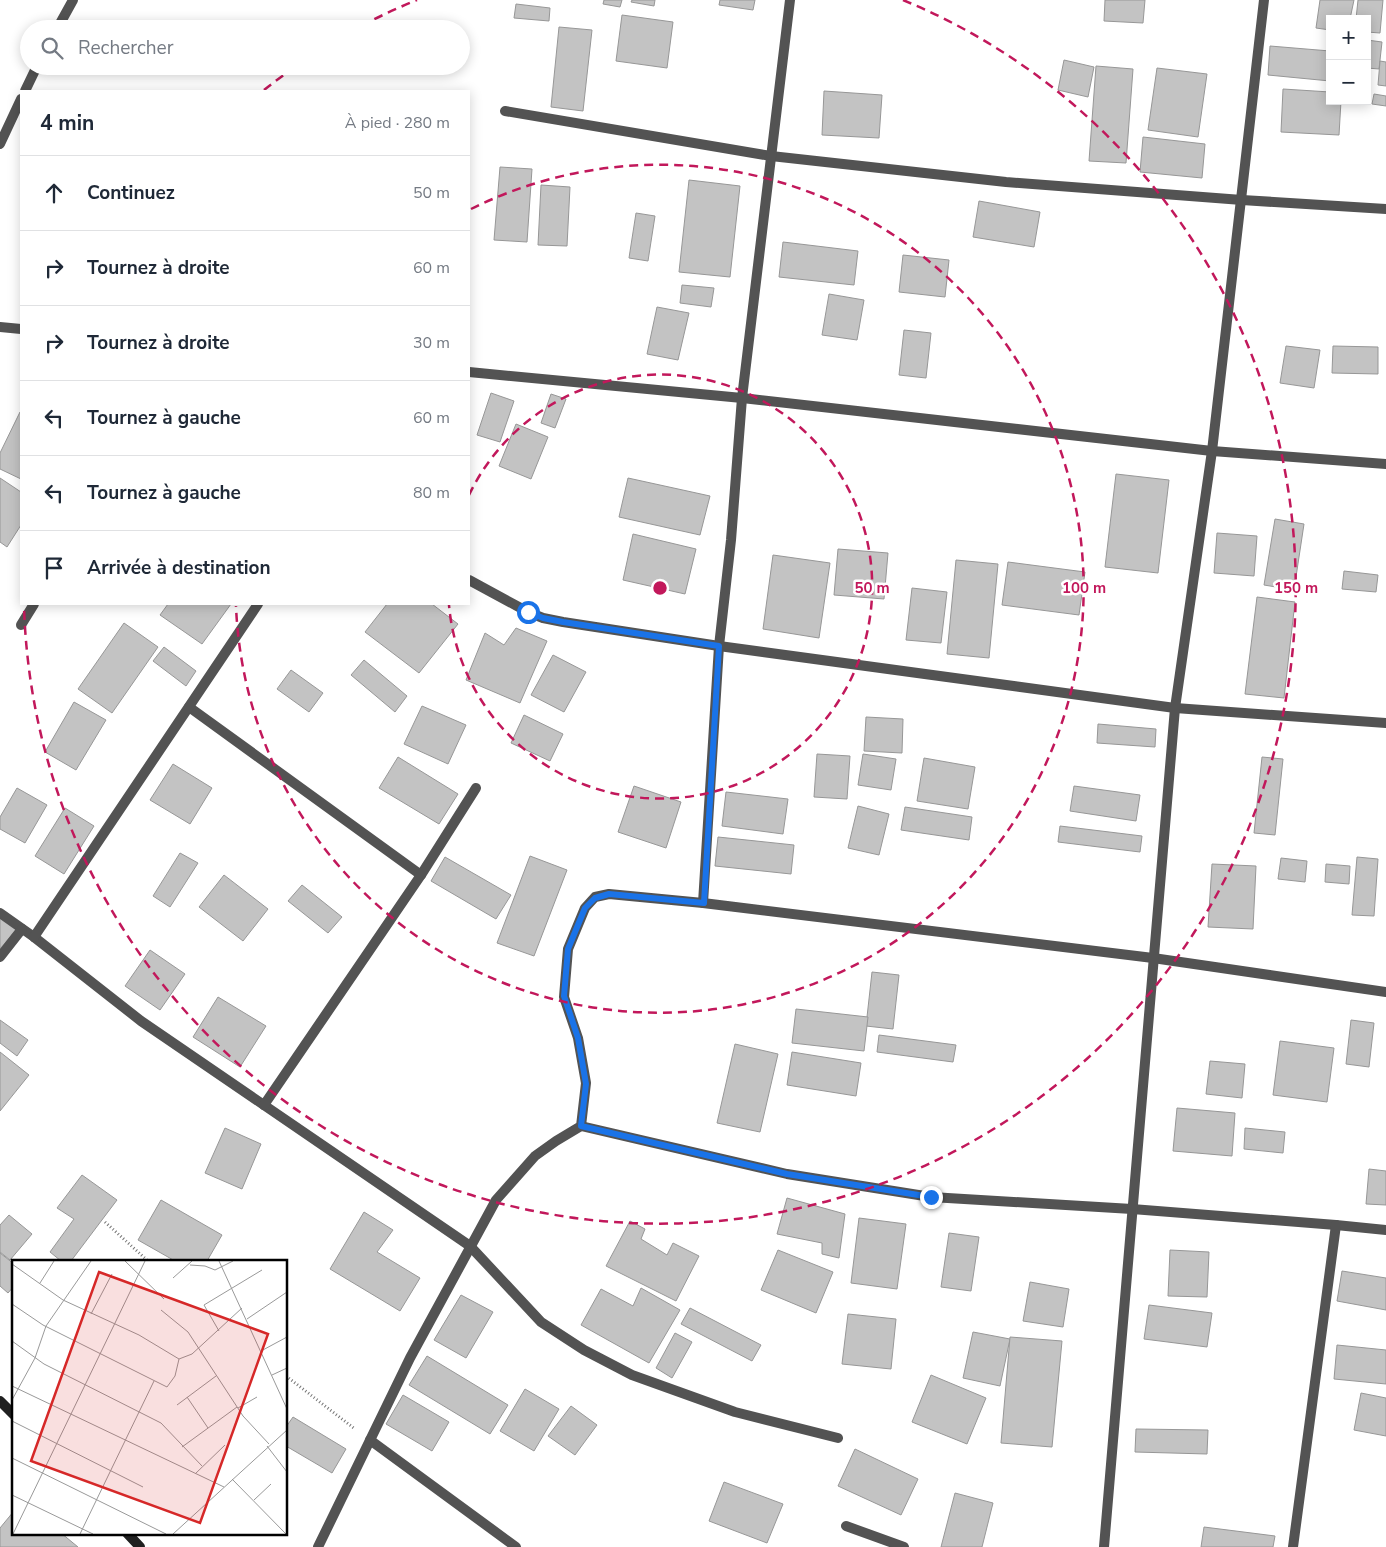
<!DOCTYPE html>
<html lang="fr">
<meta charset="utf-8">
<style>
:root{--surface:#fff;--page:#f6f6f7;--text:#1f2937;--muted:#747a83;--line:#e0e1e3}
body{margin:0;font-family:"Nunito Sans",sans-serif;background:var(--page);color:var(--text)}
.controls{position:absolute;right:15px;top:15px;display:grid;overflow:hidden;border-radius:0px;box-shadow:0 2px 12px #0003}
.controls button{width:45px;height:45px;display:grid;place-items:center;padding:0;border:0;border-bottom:1px solid var(--line);background:var(--surface);color:var(--text);font:25px sans-serif}
.stop{position:absolute;width:15px;height:15px;margin:-11px;border:4px solid #1a73e8;border-radius:50%;background:#fff}
.stop.end{background:#1a73e8;border-color:#fff;box-shadow:0 1px 5px #0008}
.list{margin:0;padding:0;list-style:none}
h2{display:flex;justify-content:space-between;align-items:center;height:65px;margin:0;padding:0 20px;font-size:21px}
h2 small{font-size:16px;font-weight:400;color:var(--muted)}
.list li{display:grid;grid-template-columns:32px 1fr auto;gap:15px;align-items:center;box-sizing:border-box;height:75px;padding:0 20px;border-top:1px solid var(--line)}
.list b{display:block;font-size:19px;white-space:nowrap}
.list em{font-size:16px;font-style:normal;color:var(--muted)}
.icon{flex:none;width:28px;height:28px;fill:none;stroke:currentColor;stroke-width:2;stroke-linecap:round;stroke-linejoin:round}
.map{position:relative;flex:none;width:1386px;height:1547px;overflow:hidden}
.search{position:absolute;background:var(--surface);box-shadow:0 2px 12px #0003;left:20px;top:20px;width:450px;height:55px;display:flex;align-items:center;gap:12px;box-sizing:border-box;padding:0 18px;border-radius:28px;color:var(--muted);font-size:19px}
.panel{position:absolute;background:var(--surface);box-shadow:0 2px 12px #0003;left:20px;top:90px;width:450px;height:515px;border-radius:0px}
.map>svg:first-child{display:block}
.building{fill:#c3c3c3;stroke:#979797}
.lines{fill:none;stroke-linecap:round;stroke-linejoin:round}
.path{stroke:#757575;stroke-width:3;stroke-dasharray:1 2.5;stroke-linecap:butt}
.street{stroke:#535353;stroke-width:10}
.secondary{stroke:#202020;stroke-width:10}
.route{stroke:#1a73e8;stroke-width:6}
.ring{fill:none;stroke:#c2185b;stroke-width:2.5;stroke-dasharray:9 6}
.inset-road{fill:none;stroke:#999;stroke-width:1}
.view{fill:#d62828;fill-opacity:0.15;stroke:#d62828;stroke-width:2.5}
.inset-edge{fill:none;stroke:#000;stroke-width:2.5}
.centre{fill:#c2185b;stroke:#fff;stroke-width:2.5}
.ring-label{font-size:15px;text-anchor:middle;font-weight:bold;fill:#c2185b;stroke:#fff;stroke-width:5;stroke-linejoin:round;paint-order:stroke}
</style>
<div class="map">
<svg width="1386" height="1547" viewBox="0 0 1386 1547">
<rect width="100%" height="100%" fill="#fff"/>
<g class="building">
<polygon points="604,0 622,0 620,7 603,4"/>
<polygon points="632,0 655,0 654,6 631,2"/>
<polygon points="720,0 755,0 753,10 719,5"/>
<polygon points="1105,0 1145,0 1143,23 1104,21"/>
<polygon points="1320,0 1354,0 1350,19 1330,19 1330,30 1316,28"/>
<polygon points="1358,0 1383,0 1380,33 1367,32 1367,19 1356,19"/>
<polygon points="516,4 550,8 549,21 514,18"/>
<polygon points="622,15 673,22 667,68 616,61"/>
<polygon points="559,27 592,30 583,111 551,107"/>
<polygon points="1367,40 1382,42 1379,69 1367,68"/>
<polygon points="1270,46 1330,51 1330,81 1268,75"/>
<polygon points="1064,60 1094,67 1088,97 1058,90"/>
<polygon points="1380,61 1386,62 1386,86 1378,85"/>
<polygon points="1096,66 1133,69 1126,163 1089,161"/>
<polygon points="1157,68 1207,74 1198,137 1148,130"/>
<polygon points="1283,89 1330,92 1330,101 1341,101 1339,135 1281,132"/>
<polygon points="824,91 882,95 879,138 822,135"/>
<polygon points="1374,94 1386,96 1386,106 1372,104"/>
<polygon points="1143,137 1205,144 1202,178 1140,172"/>
<polygon points="500,167 532,169 527,242 494,240"/>
<polygon points="689,180 740,186 730,277 679,272"/>
<polygon points="541,185 570,187 567,246 538,245"/>
<polygon points="979,201 1040,212 1034,247 973,237"/>
<polygon points="636,213 655,216 648,261 629,258"/>
<polygon points="783,242 858,251 854,285 779,277"/>
<polygon points="903,255 949,260 945,297 899,292"/>
<polygon points="682,285 714,288 711,307 680,303"/>
<polygon points="829,294 864,300 857,340 822,335"/>
<polygon points="657,307 689,313 678,360 647,354"/>
<polygon points="904,330 931,333 926,378 899,375"/>
<polygon points="1286,346 1320,350 1314,388 1280,383"/>
<polygon points="1333,346 1378,347 1378,374 1332,373"/>
<polygon points="491,393 514,401 500,442 477,435"/>
<polygon points="551,394 566,399 555,428 541,423"/>
<polygon points="20,412 21,413 21,479 0,469 0,453"/>
<polygon points="516,424 548,437 531,479 499,466"/>
<polygon points="1116,474 1169,480 1158,573 1105,567"/>
<polygon points="0,478 21,492 21,525 7,547 0,542"/>
<polygon points="628,478 710,496 700,535 619,517"/>
<polygon points="1275,519 1304,524 1294,590 1264,585"/>
<polygon points="1217,533 1257,536 1254,576 1214,573"/>
<polygon points="633,534 696,549 685,594 623,580"/>
<polygon points="838,549 888,553 884,599 834,595"/>
<polygon points="773,555 830,563 819,638 763,629"/>
<polygon points="956,560 998,564 989,658 947,654"/>
<polygon points="1008,562 1085,572 1079,615 1002,605"/>
<polygon points="1344,571 1378,575 1376,592 1342,589"/>
<polygon points="912,588 947,592 941,643 906,640"/>
<polygon points="1257,597 1295,602 1284,698 1245,694"/>
<polygon points="168,604 231,604 202,644 160,615"/>
<polygon points="387,604 432,604 458,624 419,673 365,632"/>
<polygon points="124,623 158,647 112,713 78,689"/>
<polygon points="516,628 547,641 520,703 466,680 485,633 504,645"/>
<polygon points="164,647 196,671 186,686 153,661"/>
<polygon points="553,655 586,672 564,712 531,695"/>
<polygon points="364,660 407,696 395,712 351,675"/>
<polygon points="291,670 323,693 309,712 277,689"/>
<polygon points="74,702 106,720 76,770 45,752"/>
<polygon points="422,706 466,725 448,764 404,744"/>
<polygon points="524,715 563,734 550,761 511,743"/>
<polygon points="866,717 903,719 902,753 864,751"/>
<polygon points="1098,724 1156,729 1155,747 1097,743"/>
<polygon points="817,754 850,756 847,799 814,797"/>
<polygon points="863,754 896,759 891,790 858,785"/>
<polygon points="398,757 458,794 439,824 379,788"/>
<polygon points="1262,757 1283,759 1275,835 1254,833"/>
<polygon points="924,758 975,767 968,809 917,801"/>
<polygon points="173,764 212,788 190,824 150,800"/>
<polygon points="634,786 681,802 666,848 618,832"/>
<polygon points="1074,786 1140,795 1136,821 1070,811"/>
<polygon points="17,788 47,805 25,843 0,829 0,817"/>
<polygon points="726,792 788,799 783,834 722,826"/>
<polygon points="858,806 889,814 879,855 848,848"/>
<polygon points="905,807 972,817 969,840 901,830"/>
<polygon points="65,808 94,826 64,874 35,856"/>
<polygon points="1060,826 1142,836 1140,852 1058,842"/>
<polygon points="718,837 794,845 791,874 715,866"/>
<polygon points="180,853 198,863 170,907 153,896"/>
<polygon points="530,856 567,870 534,956 497,943"/>
<polygon points="445,857 511,895 496,919 431,881"/>
<polygon points="1357,857 1378,859 1374,916 1352,915"/>
<polygon points="1281,858 1307,861 1305,882 1278,879"/>
<polygon points="1212,864 1256,866 1253,929 1208,927"/>
<polygon points="1326,864 1350,866 1349,884 1325,882"/>
<polygon points="224,875 268,909 243,941 199,907"/>
<polygon points="302,885 342,917 328,933 288,901"/>
<polygon points="0,916 17,929 0,949"/>
<polygon points="150,950 185,974 160,1010 125,986"/>
<polygon points="872,972 899,975 893,1029 866,1026"/>
<polygon points="218,997 266,1026 240,1067 193,1037"/>
<polygon points="796,1009 868,1017 864,1051 792,1043"/>
<polygon points="0,1020 28,1040 17,1056 0,1043"/>
<polygon points="1351,1020 1374,1023 1369,1067 1346,1064"/>
<polygon points="879,1035 956,1045 953,1062 877,1052"/>
<polygon points="1280,1041 1334,1048 1327,1102 1273,1095"/>
<polygon points="735,1044 778,1054 760,1132 717,1123"/>
<polygon points="0,1052 29,1075 0,1111"/>
<polygon points="792,1052 861,1063 856,1096 787,1085"/>
<polygon points="1210,1061 1245,1064 1242,1098 1206,1094"/>
<polygon points="1177,1108 1235,1113 1232,1156 1173,1151"/>
<polygon points="225,1128 261,1144 242,1189 205,1173"/>
<polygon points="1245,1128 1285,1132 1283,1153 1244,1149"/>
<polygon points="1369,1169 1386,1171 1386,1205 1366,1204"/>
<polygon points="82,1175 117,1200 71,1261 61,1261 50,1252 74,1219 57,1208"/>
<polygon points="787,1198 845,1214 839,1258 822,1254 822,1243 777,1234"/>
<polygon points="161,1200 222,1235 207,1261 175,1261 138,1240"/>
<polygon points="364,1212 393,1230 377,1252 420,1278 400,1311 330,1269"/>
<polygon points="9,1215 32,1234 10,1260 0,1252 0,1225"/>
<polygon points="859,1218 906,1224 897,1289 851,1283"/>
<polygon points="630,1221 645,1229 641,1239 667,1255 673,1243 699,1256 676,1301 606,1266"/>
<polygon points="949,1233 979,1237 971,1291 941,1287"/>
<polygon points="778,1250 833,1272 816,1313 761,1290"/>
<polygon points="1170,1250 1209,1252 1207,1297 1168,1296"/>
<polygon points="0,1253 14,1264 14,1286 8,1293 0,1286"/>
<polygon points="1342,1271 1386,1278 1386,1310 1337,1301"/>
<polygon points="1030,1282 1069,1289 1063,1327 1023,1321"/>
<polygon points="641,1288 680,1310 649,1363 581,1325 601,1289 633,1306"/>
<polygon points="461,1295 493,1312 466,1358 434,1340"/>
<polygon points="1149,1305 1212,1313 1207,1347 1144,1339"/>
<polygon points="690,1308 761,1345 752,1361 681,1324"/>
<polygon points="848,1314 896,1319 891,1369 842,1364"/>
<polygon points="973,1332 1010,1339 1000,1386 963,1378"/>
<polygon points="675,1333 692,1342 672,1378 656,1368"/>
<polygon points="1010,1337 1062,1341 1052,1447 1001,1443"/>
<polygon points="1337,1345 1386,1350 1386,1384 1334,1379"/>
<polygon points="427,1356 508,1405 490,1434 409,1385"/>
<polygon points="931,1375 986,1398 967,1444 912,1422"/>
<polygon points="525,1389 559,1409 534,1451 500,1431"/>
<polygon points="1361,1393 1386,1398 1386,1436 1354,1430"/>
<polygon points="403,1395 449,1422 432,1451 386,1424"/>
<polygon points="571,1406 597,1425 575,1455 548,1436"/>
<polygon points="293,1417 346,1449 332,1473 286,1446 286,1427"/>
<polygon points="1136,1429 1208,1430 1207,1454 1135,1452"/>
<polygon points="855,1449 918,1479 901,1515 838,1486"/>
<polygon points="724,1482 783,1504 767,1543 709,1521"/>
<polygon points="955,1493 993,1503 982,1547 941,1547"/>
<polygon points="14,1511 14,1533 61,1533 78,1547 0,1547 0,1528"/>
<polygon points="1204,1527 1275,1536 1273,1547 1201,1547"/>
</g>
<g class="lines">
<g class="path">
<polyline points="105,1222 148,1261"/>
<polyline points="286,1376 355,1429"/>
</g>
<g class="street">
<polyline points="57,29 73,0"/>
<polyline points="25,91 37,66"/>
<polyline points="505,111 771,156 1006,182 1242,200 1386,209"/>
<polyline points="0,144 21,99"/>
<polyline points="0,327 21,329"/>
<polyline points="469,372 742,398 1212,451 1386,464"/>
<polyline points="469,580 528,612 543,618 563,622 719,646 1175,708 1386,723"/>
<polyline points="21,625 34,604"/>
<polyline points="189,707 421,875"/>
<polyline points="703,903 719,646 731,540 742,398 790,0"/>
<polyline points="0,913 34,937 141,1021 470,1246 541,1322 584,1350 632,1375 735,1412 838,1438"/>
<polyline points="34,937 258,604"/>
<polyline points="0,957 22,929"/>
<polyline points="264,1105 421,875 476,788"/>
<polyline points="581,1126 787,1174 931,1197 1132,1209 1336,1225 1386,1230"/>
<polyline points="370,1440 516,1547"/>
<polyline points="846,1526 904,1547"/>
<polyline points="318,1547 410,1358 496,1200 535,1156 556,1141 581,1126 586,1083 578,1038 564,997 568,949 585,908 595,897 609,894 703,903 1153,958 1386,992"/>
<polyline points="1104,1547 1175,708 1212,451 1264,0"/>
<polyline points="1293,1547 1336,1225"/>
</g>
<g class="secondary">
<polyline points="0,1401 14,1415"/>
<polyline points="127,1533 140,1547"/>
</g>
</g>
<g class="lines">
<polyline class="route" points="528,612 543,618 563,622 719,646 704,903 609,894 595,898 585,908 568,949 564,996 578,1038 586,1084 581,1126 787,1174 931,1197"/>
</g>
<g class="ring">
<path d="M469 495A212 212 0 1 1 449 605"/>
<path d="M471 209A424 424 0 1 1 236 606"/>
<path d="M264 90A636 636 0 0 1 295 67M361 26A636 636 0 0 1 417 0M903 0A636 636 0 1 1 24 605"/>
</g>
<g transform="translate(12 1260)">
<rect width="275" height="275" fill="#fff"/>
<path class="inset-road" d="M113 1 152 39M207 1 275 149M0 4 51 40 127 75 167 99M178 5 193 6 203 10 221 1M161 18 180 1M28 23 42 1M0 44 31 65 155 127 163 116 167 99 180 94 230 48M149 50 176 72 231 156 257 184M79 54 100 14M235 59 275 32M207 71 192 45 250 10M0 81 32 104 149 163 190 206M249 91 275 77M260 115 275 108M0 126 212 227M175 137 196 168M0 140 23 98 34 66 79 1M165 145 204 116M226 148 245 137M0 161 131 227M255 186 275 212M170 187 225 147M0 198 154 274M183 214 213 185M220 219 274 274M0 235 81 274M242 240 259 224M1 274 133 1M68 274 142 121M161 274 275 170"/>
<path class="view" d="M87 12 256 74 188 263 19 201Z"/>
<rect width="275" height="275" class="inset-edge"/>
</g>
<circle cx="660" cy="588" r="8" class="centre"/>
<g class="ring-label">
<text x="872" y="593">50 m</text>
<text x="1084" y="593">100 m</text>
<text x="1296" y="593">150 m</text>
</g>
</svg>
<div class="controls">
<button>+</button>
<button>−</button>
</div>
<div class="stop" style="left:528px;top:612px"></div>
<div class="stop end" style="left:931px;top:1197px"></div>
<div class="search"><svg class="icon" aria-label="search" viewBox="0 0 24 24"><circle cx="10" cy="10" r="6"/><path d="M15 15l6 6"/></svg>Rechercher</div>
<section class="panel">
<h2>4 min<small>À pied · 280 m</small></h2>
<ul class="list">
<li><svg class="icon" aria-label="ahead" viewBox="0 0 24 24"><path d="M12 20V5M6 11l6-6 6 6"/></svg><div><b>Continuez</b></div><em>50 m</em></li>
<li><svg class="icon" aria-label="right" viewBox="0 0 24 24"><path d="M7 20v-9h11M14 6l5 5-5 5"/></svg><div><b>Tournez à droite</b></div><em>60 m</em></li>
<li><svg class="icon" aria-label="right" viewBox="0 0 24 24"><path d="M7 20v-9h11M14 6l5 5-5 5"/></svg><div><b>Tournez à droite</b></div><em>30 m</em></li>
<li><svg class="icon" aria-label="left" viewBox="0 0 24 24"><path d="M17 20v-9H6M10 6l-5 5 5 5"/></svg><div><b>Tournez à gauche</b></div><em>60 m</em></li>
<li><svg class="icon" aria-label="left" viewBox="0 0 24 24"><path d="M17 20v-9H6M10 6l-5 5 5 5"/></svg><div><b>Tournez à gauche</b></div><em>80 m</em></li>
<li><svg class="icon" aria-label="arrive" viewBox="0 0 24 24"><path d="M6 21V4h12l-3 4 3 4H6"/></svg><div><b>Arrivée à destination</b></div></li>
</ul>
</section>
</div>
